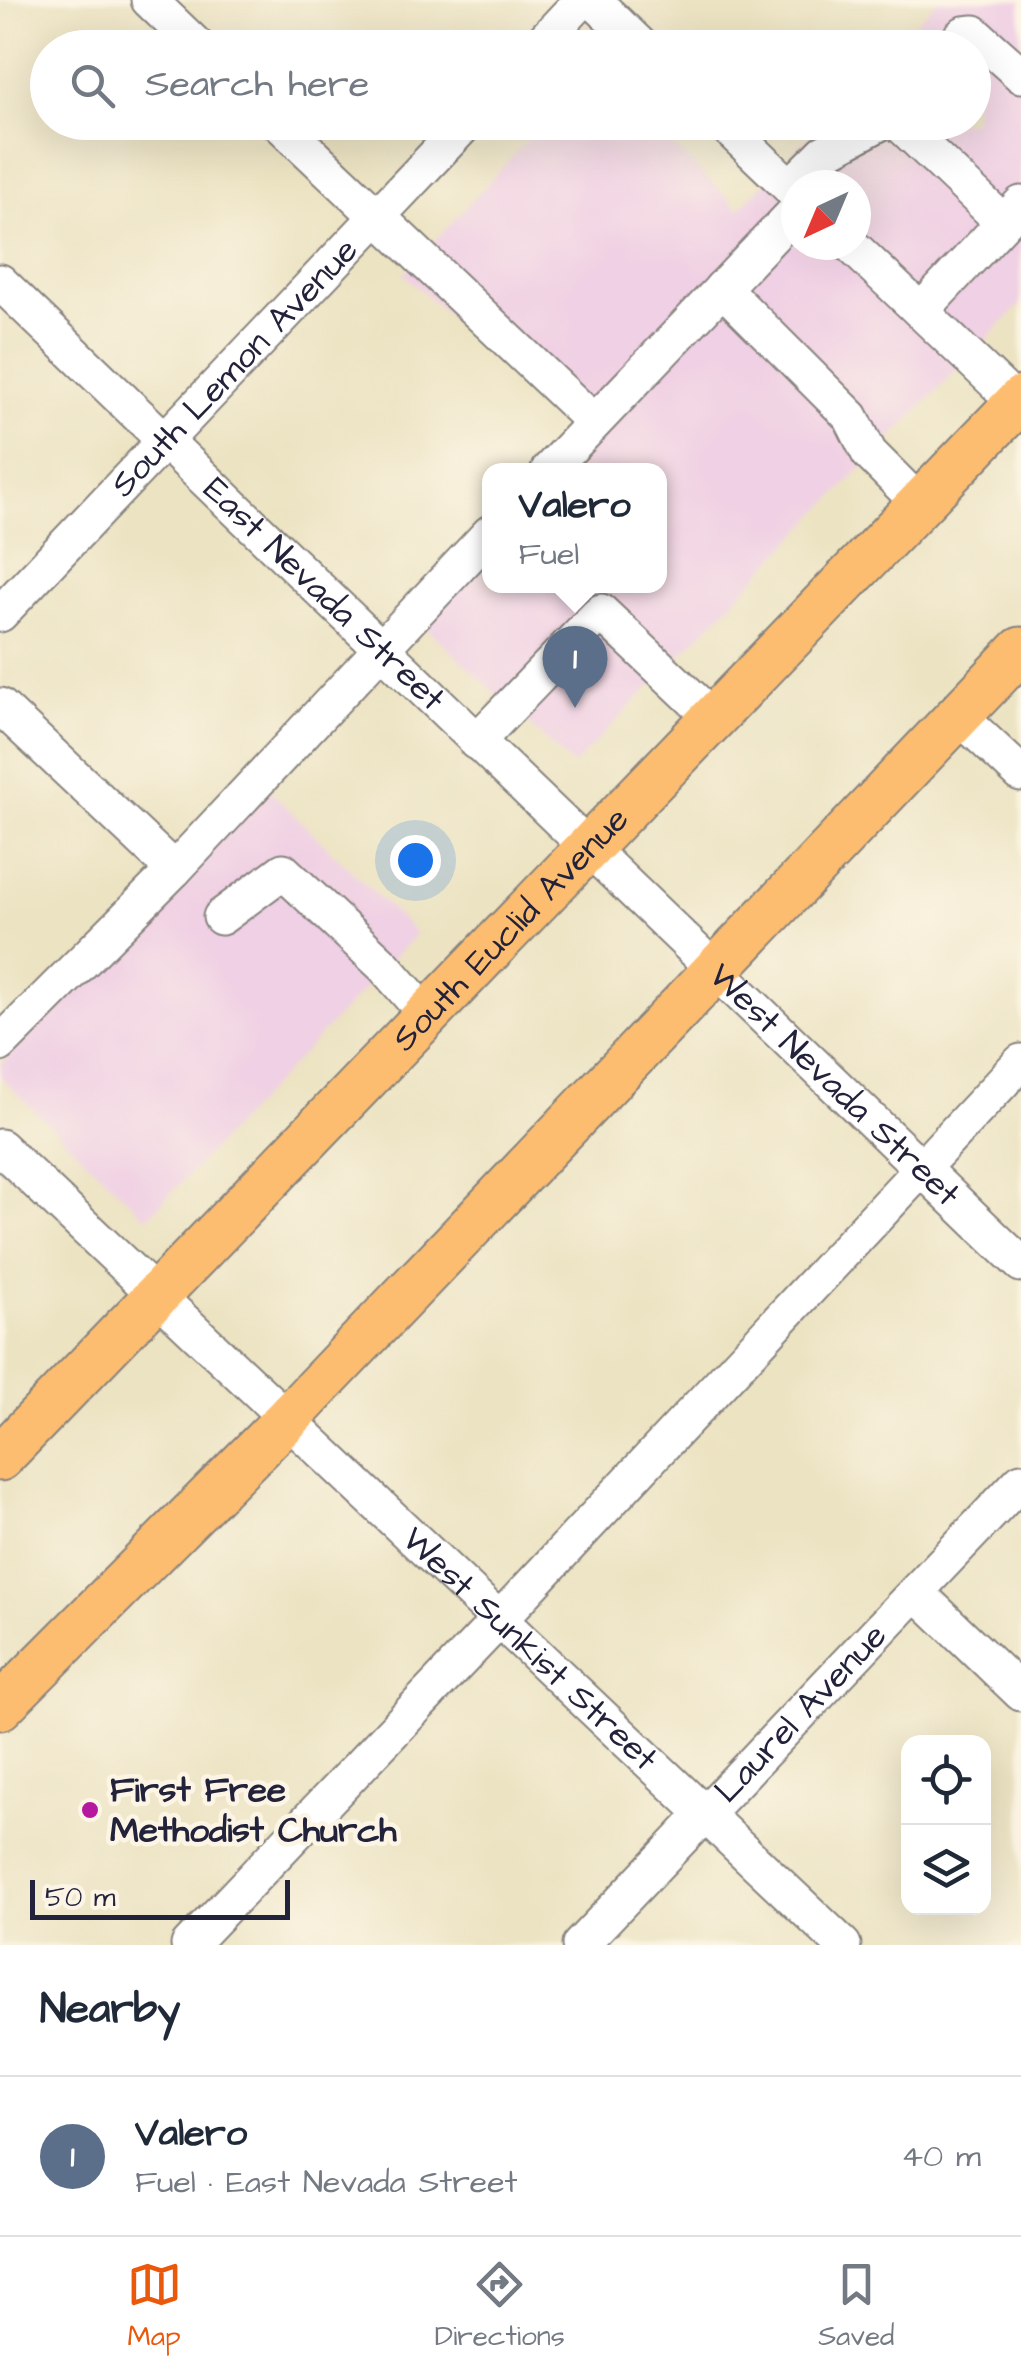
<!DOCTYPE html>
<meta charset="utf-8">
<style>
:root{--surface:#fff;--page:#f2f2f3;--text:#1f2937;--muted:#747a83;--line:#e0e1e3;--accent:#ea580c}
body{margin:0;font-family:"Architects Daughter",sans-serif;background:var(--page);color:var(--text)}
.controls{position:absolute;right:30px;bottom:30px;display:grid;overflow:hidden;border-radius:20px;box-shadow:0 10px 40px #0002}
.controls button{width:90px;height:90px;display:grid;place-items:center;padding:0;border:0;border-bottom:2px solid var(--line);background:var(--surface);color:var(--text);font:50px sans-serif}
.compass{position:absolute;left:781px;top:170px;width:90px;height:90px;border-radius:50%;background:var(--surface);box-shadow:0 10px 40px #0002;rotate:224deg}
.scale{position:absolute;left:30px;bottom:25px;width:260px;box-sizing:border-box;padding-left:10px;border:5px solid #22223b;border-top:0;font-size:28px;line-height:35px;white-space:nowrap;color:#22223b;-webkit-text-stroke:8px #fcf5e5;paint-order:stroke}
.you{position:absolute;left:415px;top:860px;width:35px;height:35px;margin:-25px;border:8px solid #fff;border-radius:50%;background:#1a73e8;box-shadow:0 0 0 15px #1a73e833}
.badge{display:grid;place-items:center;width:65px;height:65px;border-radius:50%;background:var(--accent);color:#fff;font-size:32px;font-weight:700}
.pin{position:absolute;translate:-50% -82px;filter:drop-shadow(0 2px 5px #0008)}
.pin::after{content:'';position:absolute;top:52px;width:35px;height:30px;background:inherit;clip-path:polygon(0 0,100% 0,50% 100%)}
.popup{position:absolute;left:482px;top:463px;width:185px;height:130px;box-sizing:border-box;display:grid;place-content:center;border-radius:20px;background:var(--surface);filter:drop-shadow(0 2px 8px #0005);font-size:32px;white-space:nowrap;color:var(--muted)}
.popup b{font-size:38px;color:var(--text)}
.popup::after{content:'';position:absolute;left:50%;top:100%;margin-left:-20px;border:20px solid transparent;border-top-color:var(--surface)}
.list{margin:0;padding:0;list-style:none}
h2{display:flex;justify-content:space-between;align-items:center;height:130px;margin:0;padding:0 40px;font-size:42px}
h2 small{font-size:32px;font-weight:400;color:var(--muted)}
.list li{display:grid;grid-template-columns:65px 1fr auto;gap:30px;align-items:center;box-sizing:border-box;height:160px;padding:0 40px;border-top:2px solid var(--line)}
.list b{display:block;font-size:38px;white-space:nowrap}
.list p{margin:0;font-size:32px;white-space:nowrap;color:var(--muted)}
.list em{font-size:32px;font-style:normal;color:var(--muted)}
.icon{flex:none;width:55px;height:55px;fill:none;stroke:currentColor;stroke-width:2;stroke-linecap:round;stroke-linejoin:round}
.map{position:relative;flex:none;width:1021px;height:1945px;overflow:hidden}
.search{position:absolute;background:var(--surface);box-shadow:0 10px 40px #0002;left:30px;right:30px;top:30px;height:110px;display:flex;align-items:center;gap:25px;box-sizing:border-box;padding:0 35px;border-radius:55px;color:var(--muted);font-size:38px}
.sheet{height:290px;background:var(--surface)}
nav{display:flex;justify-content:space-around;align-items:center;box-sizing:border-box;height:140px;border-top:2px solid var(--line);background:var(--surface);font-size:28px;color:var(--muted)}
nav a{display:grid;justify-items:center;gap:5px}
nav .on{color:var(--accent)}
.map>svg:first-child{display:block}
.built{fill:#f0d0e4;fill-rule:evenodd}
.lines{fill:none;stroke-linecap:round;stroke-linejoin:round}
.minor-casing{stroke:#87827e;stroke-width:39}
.major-casing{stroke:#87827e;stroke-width:49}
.minor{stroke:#fff;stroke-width:35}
.major{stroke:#fcbd6f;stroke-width:45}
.poi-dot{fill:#b5179e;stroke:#fcf5e5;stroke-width:4}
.labels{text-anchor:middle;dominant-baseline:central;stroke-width:9;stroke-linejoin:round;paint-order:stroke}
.street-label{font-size:35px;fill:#22223b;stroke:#fcf5e5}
.poi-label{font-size:35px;font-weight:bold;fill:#22223b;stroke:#fcf5e5;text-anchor:start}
</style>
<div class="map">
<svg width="1021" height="1945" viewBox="0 0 1021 1945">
<rect width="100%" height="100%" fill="#fcf5e5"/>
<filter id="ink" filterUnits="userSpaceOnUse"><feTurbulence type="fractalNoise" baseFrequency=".01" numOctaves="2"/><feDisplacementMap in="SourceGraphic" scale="20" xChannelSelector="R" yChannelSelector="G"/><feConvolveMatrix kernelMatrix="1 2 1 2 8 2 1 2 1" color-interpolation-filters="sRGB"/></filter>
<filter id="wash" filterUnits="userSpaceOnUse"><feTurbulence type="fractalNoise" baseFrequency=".0048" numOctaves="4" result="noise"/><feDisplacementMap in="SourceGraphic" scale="40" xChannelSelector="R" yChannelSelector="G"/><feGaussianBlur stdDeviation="2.25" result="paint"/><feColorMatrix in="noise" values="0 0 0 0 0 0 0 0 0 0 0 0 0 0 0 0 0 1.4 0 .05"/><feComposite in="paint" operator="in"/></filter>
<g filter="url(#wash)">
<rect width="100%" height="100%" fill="#ece3c2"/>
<g class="built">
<path d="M937 0H1021V304L573 766 403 606 490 516V586H660V470H534L571 431 404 274 543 123H649L739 209 822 123 974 122V48L893 47ZM796 185H856V245H796Z"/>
<polygon points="265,786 416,934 147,1218 0,1077 0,1065"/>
</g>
</g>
<g filter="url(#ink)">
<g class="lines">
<defs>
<g id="minor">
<polyline points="149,0 199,48"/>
<polyline points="593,0 643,48"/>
<polyline points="537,48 582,0"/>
<polyline points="951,48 964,34 974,33 1021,75"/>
<polyline points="278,122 594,422"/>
<polyline points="722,122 796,193"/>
<polyline points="898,122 1002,221"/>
<polyline points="790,187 824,153 881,122"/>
<polyline points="851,245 1017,403"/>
<path id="s1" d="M0 282 1021 1264"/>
<polyline points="722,288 851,417 869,453 920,504"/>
<polyline points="921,311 1021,204"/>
<polyline points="549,470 796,211"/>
<path id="s2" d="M0 614 467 122"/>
<polyline points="0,706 174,870"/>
<polyline points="958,715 1021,774"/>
<polyline points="476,742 601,612 713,718"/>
<polyline points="221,917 283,871 384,966 426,1014"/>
<polyline points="0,1044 174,870 490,533"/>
<path id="s3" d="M0 1147 843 1945"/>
<polyline points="916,1592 1021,1693"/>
<polyline points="189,1945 499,1620 1021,1062"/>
<path id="s4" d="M580 1945 1021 1481"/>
</g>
<g id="major">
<path id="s5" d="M0 1458 1021 399"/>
<polyline points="0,1707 286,1420 1021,650"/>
</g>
</defs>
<use href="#minor" class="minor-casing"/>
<use href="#major" class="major-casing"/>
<use href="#minor" class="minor"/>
<use href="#major" class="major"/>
</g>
</g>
<circle class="poi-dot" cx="90" cy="1810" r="10"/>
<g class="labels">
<g class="street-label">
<text stroke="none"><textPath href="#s2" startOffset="340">South Lemon Avenue</textPath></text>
<text stroke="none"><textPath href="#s1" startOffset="450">East Nevada Street</textPath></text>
<text stroke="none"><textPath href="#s5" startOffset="735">South Euclid Avenue</textPath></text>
<text stroke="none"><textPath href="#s1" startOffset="1158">West Nevada Street</textPath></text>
<text stroke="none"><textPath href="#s3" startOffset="730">West Sunkist Street</textPath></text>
<text stroke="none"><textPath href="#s4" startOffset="320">Laurel Avenue</textPath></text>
</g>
<g class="poi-label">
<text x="110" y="1790">First Free<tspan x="110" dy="40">Methodist Church</tspan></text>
</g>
</g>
</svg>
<div class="controls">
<button><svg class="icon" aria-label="locate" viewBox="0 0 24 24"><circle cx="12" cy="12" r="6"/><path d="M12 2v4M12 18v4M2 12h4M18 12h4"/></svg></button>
<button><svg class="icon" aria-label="layers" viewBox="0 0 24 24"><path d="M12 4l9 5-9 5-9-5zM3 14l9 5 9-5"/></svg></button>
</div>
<svg class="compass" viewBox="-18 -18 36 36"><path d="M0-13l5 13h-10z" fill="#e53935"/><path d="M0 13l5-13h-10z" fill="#747a83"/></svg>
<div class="scale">50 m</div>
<div class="you"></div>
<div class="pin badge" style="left:575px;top:708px;background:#5c6f8a">1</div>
<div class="popup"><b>Valero</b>Fuel</div>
<div class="search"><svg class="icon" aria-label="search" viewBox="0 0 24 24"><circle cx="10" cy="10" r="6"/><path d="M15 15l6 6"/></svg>Search here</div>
</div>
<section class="sheet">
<h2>Nearby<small></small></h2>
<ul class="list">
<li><span class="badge" style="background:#5c6f8a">1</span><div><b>Valero</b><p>Fuel · East Nevada Street</p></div><em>40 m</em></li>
</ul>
</section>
<nav>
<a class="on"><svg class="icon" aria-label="map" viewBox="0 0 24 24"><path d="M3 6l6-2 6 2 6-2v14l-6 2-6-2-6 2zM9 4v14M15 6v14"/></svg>Map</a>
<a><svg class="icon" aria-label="directions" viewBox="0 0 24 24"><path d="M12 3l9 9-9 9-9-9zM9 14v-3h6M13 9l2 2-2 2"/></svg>Directions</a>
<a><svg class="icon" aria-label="saved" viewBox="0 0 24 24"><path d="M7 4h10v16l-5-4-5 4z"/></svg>Saved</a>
</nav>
